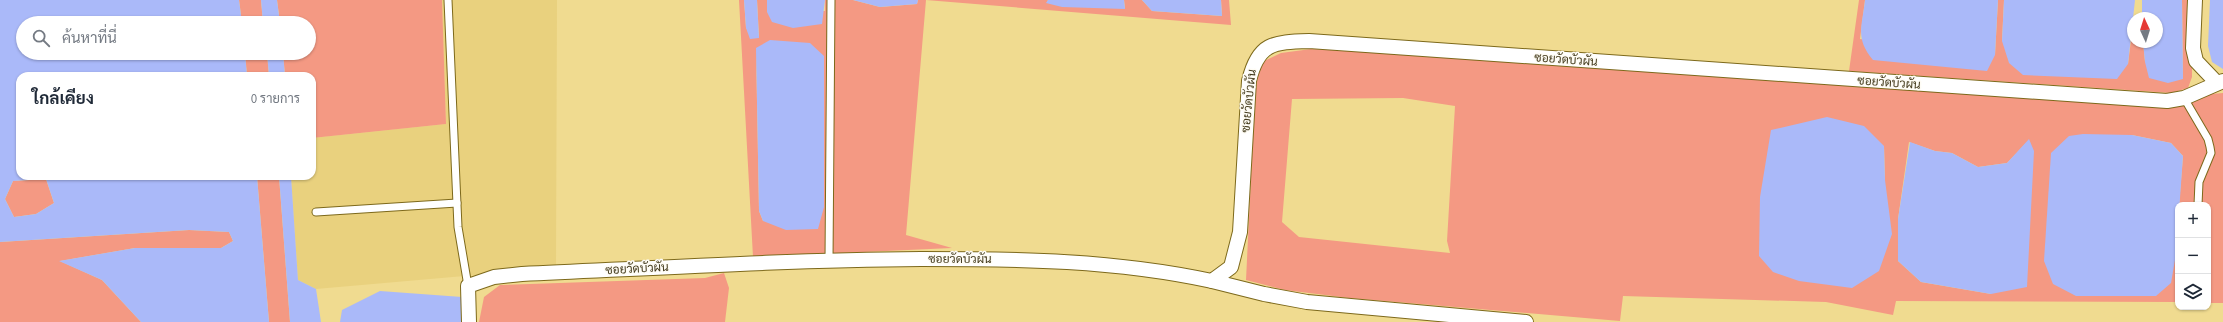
<!DOCTYPE html>
<html lang="th">
<meta charset="utf-8">
<style>
:root{--surface:#fff;--page:#f6f6f7;--text:#1f2937;--muted:#747a83;--line:#e0e1e3}
body{margin:0;font-family:"Source Sans 3",Sarabun,sans-serif;background:var(--page);color:var(--text)}
.controls{position:absolute;right:12px;bottom:12px;display:grid;overflow:hidden;border-radius:8px;box-shadow:0 1px 3px #0004}
.controls button{width:36px;height:36px;display:grid;place-items:center;padding:0;border:0;border-bottom:1px solid var(--line);background:var(--surface);color:var(--text);font:20px sans-serif}
.compass{position:absolute;left:2127px;top:12px;width:36px;height:36px;border-radius:50%;background:var(--surface);box-shadow:0 1px 3px #0004;rotate:356deg}
.list{margin:0;padding:0;list-style:none}
h2{display:flex;justify-content:space-between;align-items:center;height:52px;margin:0;padding:0 16px;font-size:17px}
h2 small{font-size:13px;font-weight:400;color:var(--muted)}
.icon{flex:none;width:22px;height:22px;fill:none;stroke:currentColor;stroke-width:2;stroke-linecap:round;stroke-linejoin:round}
.map{position:relative;flex:none;width:2223px;height:322px;overflow:hidden}
.search{position:absolute;background:var(--surface);box-shadow:0 1px 3px #0004;left:16px;top:16px;width:300px;height:44px;display:flex;align-items:center;gap:10px;box-sizing:border-box;padding:0 14px;border-radius:22px;color:var(--muted);font-size:15px}
.panel{position:absolute;background:var(--surface);box-shadow:0 1px 3px #0004;left:16px;top:72px;width:300px;height:108px;border-radius:12px}
.map>svg:first-child{display:block}
.built{fill:#e9d17e}
.green{fill:#f49983;fill-rule:evenodd}
.water{fill:#aab9f9;fill-rule:evenodd}
.lines{fill:none;stroke-linecap:round;stroke-linejoin:round}
.service-casing{stroke:#7d691b;stroke-width:9}
.minor-casing{stroke:#7d691b;stroke-width:16}
.service{stroke:#fff;stroke-width:7}
.minor{stroke:#fff;stroke-width:14}
.labels{text-anchor:middle;dominant-baseline:central;stroke-width:3;stroke-linejoin:round;paint-order:stroke}
.street-label{font-size:12px;fill:#443b1d;stroke:#fefcf5}
</style>
<div class="map">
<svg width="2223" height="322" viewBox="0 0 2223 322">
<rect width="100%" height="100%" fill="#f0db90"/>
<polygon class="built" points="442,0 557,0 556,268 316,289 298,280 291,176 312,176 312,138 446,124"/>
<g class="green">
<polygon points="239,0 261,0 263,23 242,23"/>
<polygon points="277,0 442,0 446,124 312,138 312,76 285,76 283,53 309,53 309,23 280,23"/>
<path d="M739 0H744L746 28 759 37 757 0H767V12L825 11V0H853L880 7 917 4 918 0H1048L1047 2 1125 8 1124 0H1142L1152 11 1222 16 1221 0H1229L1231 25 926 0 906 235 952 248 753 257ZM756 48 763 221 759 211Z"/>
<polygon points="1859,0 1865,0 1860,39 1995,55 1998,0 2004,0 2002,41 2128,64 2133,24 2133,42 2143,42 2145,62 2183,79 2182,0 2192,0 2192,77 2188,88 2171,93 1849,71"/>
<path d="M1311 49 1408 54 1788 82 2179 106 2211 94 2223 93V303H2208V205H2179L2183 156 2171 143 2132 135 2176 254 2178 223V302L1896 301 1893 315 1826 302 1623 296 1620 321 1349 298 1285 290 1246 280 1255 95 1260 63 1281 53ZM1403 98 1455 106 1447 241 1450 253 1299 237 1282 222 1292 99ZM2029 140 1991 294 1921 282 1898 261V219L1909 142 1935 151 1952 153 1978 167 2007 163ZM1884 146 1885 180 1760 197Z"/>
<polygon points="245,53 267,53 269,76 247,76"/>
<polygon points="257,176 279,176 290,322 269,322"/>
<polygon points="46,179 54,203 36,214 14,217 5,199 13,181"/>
<polygon points="189,230 229,232 233,241 221,248 135,248 60,261 102,280 141,322 0,322 0,242"/>
<polygon points="724,273 729,288 725,322 479,322 484,297 500,285 705,278"/>
</g>
<g class="water">
<path d="M0 0H239L242 23H23V53H245L247 76H20V176H257L269 322H141L102 280 59 261 135 248H221L233 241 229 232 189 230 0 242ZM46 179 54 203 36 214 14 217 5 199 13 181Z"/>
<polygon points="261,0 277,0 280,23 263,23"/>
<polygon points="744,0 757,0 759,38 750,39 746,28"/>
<polygon points="767,0 825,0 822,24 793,28 772,22 767,12"/>
<polygon points="853,0 918,0 917,4 880,7"/>
<polygon points="1048,0 1124,0 1125,9 1062,7 1046,3"/>
<polygon points="1142,0 1221,0 1222,16 1152,11"/>
<path d="M1865 0H1998L1995 55 1987 71 1873 60C1855 38 1862 27 1865 0Z"/>
<polygon points="2004,0 2135,0 2128,64 2117,79 2023,75 2009,63 2002,41"/>
<polygon points="2142,0 2182,0 2183,79 2168,83 2149,78 2145,62 2143,42 2157,42 2157,18 2142,18"/>
<polygon points="2210,0 2223,0 2223,69 2212,62 2208,46"/>
<polygon points="770,40 810,43 824,56 824,207 818,229 786,230 763,221 759,211 756,48"/>
<polygon points="267,53 283,53 285,76 269,76"/>
<polygon points="1827,117 1864,126 1884,146 1885,180 1892,234 1879,271 1852,288 1799,281 1773,272 1759,256 1760,197 1771,130"/>
<polygon points="2083,134 2132,135 2171,143 2183,156 2176,254 2171,283 2156,296 2076,296 2053,284 2044,261 2051,153 2069,136"/>
<polygon points="2029,139 2034,151 2027,287 1991,294 1921,282 1898,261 1898,219 1910,142 1935,151 1952,153 1978,167 2007,163"/>
<polygon points="279,176 291,176 298,280 316,289 321,322 290,322"/>
<polygon points="380,291 462,297 462,322 340,322 342,310"/>
</g>
<g class="lines">
<defs>
<g id="service">
<polyline points="448,0 458,227 468,286"/>
<polyline points="2184,98 2208,139 2210,147 2211,153 2199,182 2198,205"/>
<polyline points="316,212 457,203"/>
<polyline points="829,260 831,0"/>
</g>
<g id="minor">
<polyline points="2195,0 2193,48 2196,61 2217,83"/>
<polyline points="1212,281 1264,294 1307,302 1526,322"/>
<path d="M469 322 468 286 494 277 522 274C655 268 788 260 921 259 1021 259 1114 260 1212 281L1231 267 1240 232 1249 81C1258 43 1273 42 1309 41L2167 101 2184 98 2223 81"/>
</g>
</defs>
<use href="#service" class="service-casing"/>
<use href="#minor" class="minor-casing"/>
<use href="#service" class="service"/>
<use href="#minor" class="minor"/>
</g>
<g class="labels">
<g class="street-label">
<text transform="translate(1566 60) rotate(4)">ซอยวัดบัวผัน</text>
<text transform="translate(1889 83) rotate(4)">ซอยวัดบัวผัน</text>
<text transform="translate(1249 101) rotate(-84)">ซอยวัดบัวผัน</text>
<text x="960" y="259">ซอยวัดบัวผัน</text>
<text transform="translate(637 269) rotate(-3)">ซอยวัดบัวผัน</text>
</g>
</g>
</svg>
<div class="controls">
<button>+</button>
<button>−</button>
<button><svg class="icon" aria-label="layers" viewBox="0 0 24 24"><path d="M12 4l9 5-9 5-9-5zM3 14l9 5 9-5"/></svg></button>
</div>
<svg class="compass" viewBox="-18 -18 36 36"><path d="M0-13l5 13h-10z" fill="#e53935"/><path d="M0 13l5-13h-10z" fill="#747a83"/></svg>
<div class="search"><svg class="icon" aria-label="search" viewBox="0 0 24 24"><circle cx="10" cy="10" r="6"/><path d="M15 15l6 6"/></svg>ค้นหาที่นี่</div>
<section class="panel">
<h2>ใกล้เคียง<small>0 รายการ</small></h2>
<ul class="list">
</ul>
</section>
</div>
